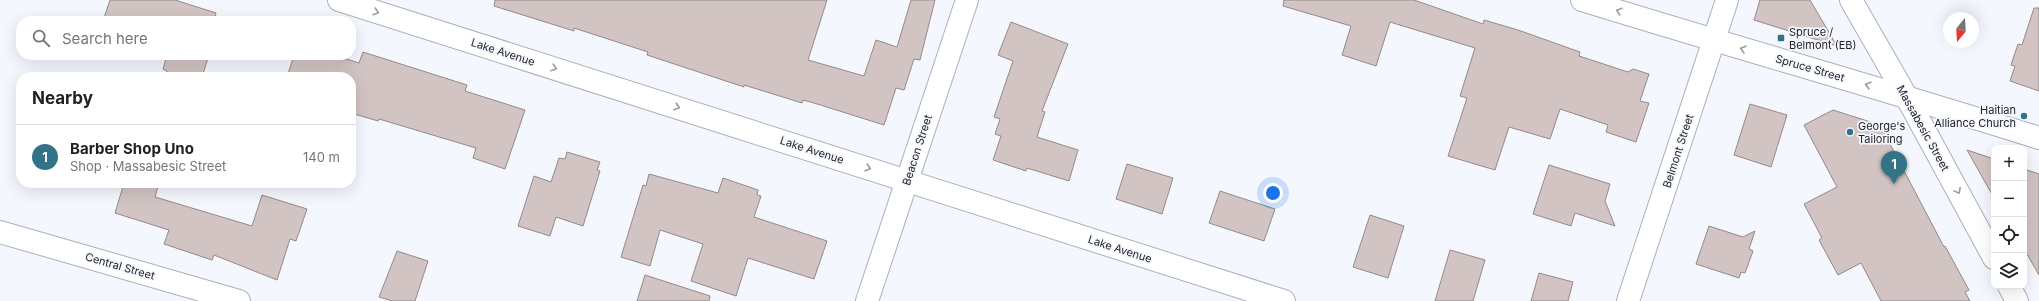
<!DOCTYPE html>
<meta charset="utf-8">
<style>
:root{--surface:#fff;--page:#f2f2f2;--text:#202124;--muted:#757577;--line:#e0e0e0;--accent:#347288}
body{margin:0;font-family:Inter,sans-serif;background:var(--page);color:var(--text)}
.controls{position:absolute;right:12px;bottom:12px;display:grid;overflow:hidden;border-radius:8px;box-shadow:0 4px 16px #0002}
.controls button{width:36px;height:36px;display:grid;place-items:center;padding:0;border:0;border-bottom:1px solid var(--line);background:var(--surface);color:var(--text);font:20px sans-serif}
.compass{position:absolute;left:1943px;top:12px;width:36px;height:36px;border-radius:50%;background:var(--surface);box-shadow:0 4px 16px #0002;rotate:198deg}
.you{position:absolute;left:1273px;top:193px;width:14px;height:14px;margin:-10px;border:3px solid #fff;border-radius:50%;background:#1a73e8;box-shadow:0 0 0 6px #1a73e833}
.badge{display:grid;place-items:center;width:26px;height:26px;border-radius:50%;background:var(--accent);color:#fff;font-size:13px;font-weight:700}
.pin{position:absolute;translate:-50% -33px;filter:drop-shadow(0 1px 2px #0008)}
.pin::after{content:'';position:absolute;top:21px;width:14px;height:12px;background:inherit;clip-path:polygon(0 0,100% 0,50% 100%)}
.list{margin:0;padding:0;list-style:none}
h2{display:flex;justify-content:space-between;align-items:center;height:52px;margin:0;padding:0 16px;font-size:17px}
h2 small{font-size:13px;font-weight:400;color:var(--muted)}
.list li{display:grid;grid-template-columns:26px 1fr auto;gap:12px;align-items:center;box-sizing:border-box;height:64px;padding:0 16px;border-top:1px solid var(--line)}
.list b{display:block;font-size:15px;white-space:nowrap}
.list p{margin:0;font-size:13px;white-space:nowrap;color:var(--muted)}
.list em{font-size:13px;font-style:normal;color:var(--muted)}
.icon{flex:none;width:22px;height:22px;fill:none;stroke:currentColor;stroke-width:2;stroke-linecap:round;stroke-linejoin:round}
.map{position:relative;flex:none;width:2039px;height:301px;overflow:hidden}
.search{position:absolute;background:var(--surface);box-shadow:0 4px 16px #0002;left:16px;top:16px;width:340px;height:44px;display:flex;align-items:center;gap:10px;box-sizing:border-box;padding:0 14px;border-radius:16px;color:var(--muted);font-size:15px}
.panel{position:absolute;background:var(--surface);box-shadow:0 4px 16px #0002;left:16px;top:72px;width:340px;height:116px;border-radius:16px}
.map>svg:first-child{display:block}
.building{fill:#d1c4c3;stroke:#968988}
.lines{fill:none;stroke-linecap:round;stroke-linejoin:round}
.minor-casing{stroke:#acb0ba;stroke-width:24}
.minor{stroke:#fff;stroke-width:22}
.oneway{stroke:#9c9c9e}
.poi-dot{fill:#347288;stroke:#f5f7fe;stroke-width:1.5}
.labels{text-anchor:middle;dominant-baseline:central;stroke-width:3.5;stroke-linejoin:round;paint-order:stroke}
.poi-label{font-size:11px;fill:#222428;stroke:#f5f7fe;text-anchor:start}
.street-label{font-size:11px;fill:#222428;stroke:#f5f7fe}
</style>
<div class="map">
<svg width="2039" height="301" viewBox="0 0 2039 301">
<rect width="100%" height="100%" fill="#f5f7fe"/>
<g class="building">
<polygon points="110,0 175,0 216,13 214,21 103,21"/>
<polygon points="495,0 827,0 808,60 864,76 876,40 897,47 911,0 935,0 920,60 914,59 904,90 896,88 884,125 814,103 803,100 802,103 744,85 744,87 647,55 648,52 574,28 574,31 494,6"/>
<polygon points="1284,0 1414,0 1483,24 1484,20 1518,30 1580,52 1579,56 1628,72 1633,69 1649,74 1640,101 1649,103 1636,142 1606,132 1608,125 1560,109 1550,139 1509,127 1495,170 1448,156 1467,98 1460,96 1475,48 1390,22 1376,66 1342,55 1351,26 1283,6"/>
<polygon points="1760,0 1810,0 1837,46 1754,20"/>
<polygon points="2034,8 2039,8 2039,91 2010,81 2015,66 2011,65 2018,44 2022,45"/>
<polygon points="1011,22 1068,44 1042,111 1045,112 1037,137 1078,150 1069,181 1027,168 1026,171 993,160 1001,136 995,134 1000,119 994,117 1013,61 998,55"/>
<polygon points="363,52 467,85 465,91 525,110 505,169 473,158 476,148 379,119 378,121 351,113 351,77 287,77 294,55 334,55 359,63"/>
<polygon points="167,55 209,55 202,77 165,77 167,71 163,69"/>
<polygon points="1750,104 1787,115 1771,167 1734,155"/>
<polygon points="1833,110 1880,125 1944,247 1945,246 1969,290 1965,292 1970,301 1881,301 1861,263 1838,275 1819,240 1822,238 1804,204 1837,187 1804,125"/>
<polygon points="1967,150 1994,159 1994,198"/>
<polygon points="567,152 600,162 597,170 600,171 583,226 556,217 550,236 518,226 534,176 551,182 559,158 565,159"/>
<polygon points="1127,164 1173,178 1162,214 1116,199"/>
<polygon points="1549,165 1610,184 1605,201 1615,226 1575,213 1571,226 1533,214"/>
<polygon points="2024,169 2039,174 2039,275 2024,249"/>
<polygon points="649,174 718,193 723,178 758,190 757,195 761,196 754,217 827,241 814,279 748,258 736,296 691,281 703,244 660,230 650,266 621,257 643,185 646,186"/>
<polygon points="124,183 159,183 155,197 252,226 262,195 307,209 296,241 290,239 277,280 214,255 212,260 164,244 169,230 115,213"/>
<polygon points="1220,191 1275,209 1264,241 1209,223"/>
<polygon points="1370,215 1404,226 1388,278 1353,267"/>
<polygon points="1709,226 1743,237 1755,231 1749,249 1753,251 1745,273 1741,272 1739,278 1696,264"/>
<polygon points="1450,250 1485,260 1473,301 1435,301"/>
<polygon points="397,251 428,261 415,301 392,301 379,297"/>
<polygon points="1539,273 1573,282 1568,301 1531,301"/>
<polygon points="645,275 710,296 709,301 637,301"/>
</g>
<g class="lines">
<defs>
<g id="minor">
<polyline points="339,0 1284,301"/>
<path d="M1582 0C1734 47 1887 90 2039 138"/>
<polyline points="1851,0 1906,96 1994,258"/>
<polyline points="0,232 239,301"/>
<polyline points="2009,286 2017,301"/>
<polyline points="867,301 967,0"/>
<polyline points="1628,301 1727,0"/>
</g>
</defs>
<use href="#minor" class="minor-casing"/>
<use href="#minor" class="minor"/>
</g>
<defs><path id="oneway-chevron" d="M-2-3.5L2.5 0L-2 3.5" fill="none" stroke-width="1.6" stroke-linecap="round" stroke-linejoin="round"/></defs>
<g class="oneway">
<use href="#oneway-chevron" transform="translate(1619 11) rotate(-163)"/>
<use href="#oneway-chevron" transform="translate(376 12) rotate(18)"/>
<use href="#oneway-chevron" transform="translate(1743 49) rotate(-164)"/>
<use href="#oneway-chevron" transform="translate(554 68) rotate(18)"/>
<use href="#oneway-chevron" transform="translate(1868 85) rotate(-164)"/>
<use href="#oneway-chevron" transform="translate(677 107) rotate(18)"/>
<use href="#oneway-chevron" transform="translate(868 168) rotate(18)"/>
<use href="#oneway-chevron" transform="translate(1958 191) rotate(62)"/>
</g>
<g class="poi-dot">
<rect x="1777" y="34" width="8" height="8" rx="2"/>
<circle cx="2024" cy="116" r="4"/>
<circle cx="1850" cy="132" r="4"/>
</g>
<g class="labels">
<g class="poi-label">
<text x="1789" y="32">Spruce /<tspan x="1789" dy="13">Belmont (EB)</tspan></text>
<text x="2016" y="110" text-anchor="end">Haitian<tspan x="2016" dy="13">Alliance Church</tspan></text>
<text x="1858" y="126">George's<tspan x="1858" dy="13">Tailoring</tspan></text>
</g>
<g class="street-label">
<text transform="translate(503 52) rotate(18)">Lake Avenue</text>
<text transform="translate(1810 68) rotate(16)">Spruce Street</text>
<text transform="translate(1923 128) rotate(61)">Massabesic Street</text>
<text transform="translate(812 150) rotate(18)">Lake Avenue</text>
<text transform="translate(917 150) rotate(-72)">Beacon Street</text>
<text transform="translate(1678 151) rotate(-72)">Belmont Street</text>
<text transform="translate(1120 249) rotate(18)">Lake Avenue</text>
<text transform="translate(120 266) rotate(16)">Central Street</text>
</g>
</g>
</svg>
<div class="controls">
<button>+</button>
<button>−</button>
<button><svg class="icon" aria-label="locate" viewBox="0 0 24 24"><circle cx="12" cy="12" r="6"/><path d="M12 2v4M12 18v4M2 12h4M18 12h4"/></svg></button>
<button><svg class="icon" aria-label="layers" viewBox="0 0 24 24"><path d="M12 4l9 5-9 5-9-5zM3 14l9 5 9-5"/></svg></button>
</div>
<svg class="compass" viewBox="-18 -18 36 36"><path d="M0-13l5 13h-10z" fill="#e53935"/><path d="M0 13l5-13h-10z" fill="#757577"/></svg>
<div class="you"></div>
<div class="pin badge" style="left:1894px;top:184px">1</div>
<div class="search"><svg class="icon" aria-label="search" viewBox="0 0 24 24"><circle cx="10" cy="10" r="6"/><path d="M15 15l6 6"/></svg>Search here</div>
<section class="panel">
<h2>Nearby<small></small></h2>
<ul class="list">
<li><span class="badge">1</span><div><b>Barber Shop Uno</b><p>Shop · Massabesic Street</p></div><em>140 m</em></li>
</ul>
</section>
</div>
